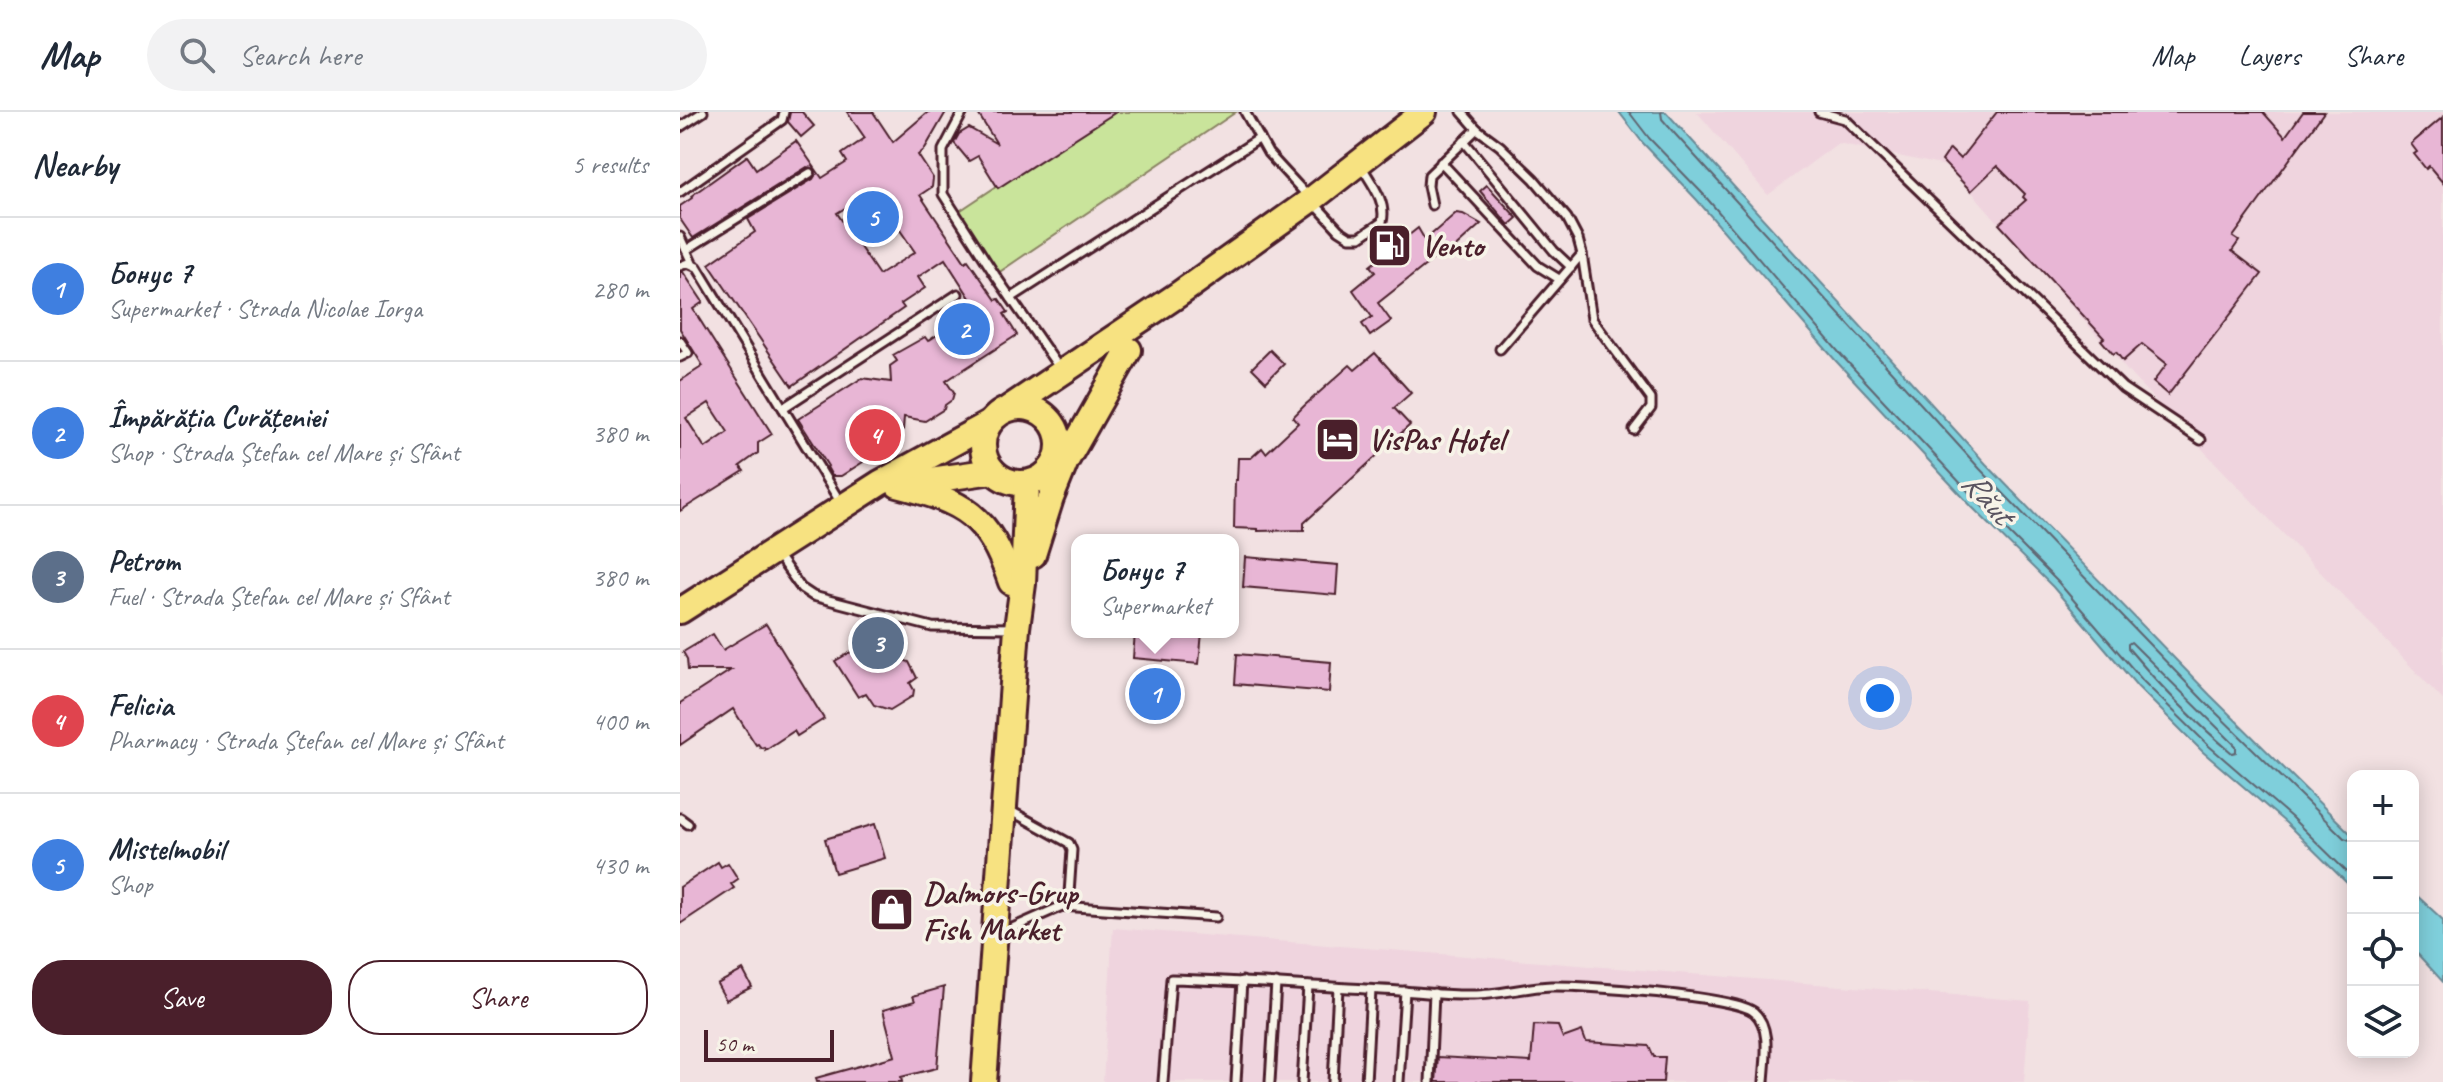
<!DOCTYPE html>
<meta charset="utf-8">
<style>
:root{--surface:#fff;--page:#f2f2f3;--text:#1f2937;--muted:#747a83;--line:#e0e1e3;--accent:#4a1f2b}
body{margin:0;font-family:Caveat,sans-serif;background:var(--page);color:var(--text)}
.controls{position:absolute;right:24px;bottom:24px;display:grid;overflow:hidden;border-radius:16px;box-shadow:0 4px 20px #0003}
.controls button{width:72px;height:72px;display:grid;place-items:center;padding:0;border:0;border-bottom:2px solid var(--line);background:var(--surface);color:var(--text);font:40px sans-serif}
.scale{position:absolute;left:24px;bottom:20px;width:130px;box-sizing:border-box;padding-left:8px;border:4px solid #4a1f2b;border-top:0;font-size:22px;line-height:28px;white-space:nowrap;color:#4a1f2b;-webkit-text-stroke:6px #f7f3e8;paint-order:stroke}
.you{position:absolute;left:1200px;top:586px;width:28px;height:28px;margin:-20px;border:6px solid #fff;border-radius:50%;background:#1a73e8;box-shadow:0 0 0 12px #1a73e833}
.badge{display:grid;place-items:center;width:52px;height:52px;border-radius:50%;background:var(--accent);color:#fff;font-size:26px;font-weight:700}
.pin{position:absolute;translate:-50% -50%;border:4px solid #fff;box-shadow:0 2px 8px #0006}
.popup{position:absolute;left:391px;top:422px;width:168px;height:104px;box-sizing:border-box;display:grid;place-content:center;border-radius:16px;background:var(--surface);filter:drop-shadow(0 2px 6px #0005);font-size:26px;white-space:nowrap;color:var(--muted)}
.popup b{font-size:30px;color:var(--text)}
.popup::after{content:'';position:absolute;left:50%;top:100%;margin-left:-16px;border:16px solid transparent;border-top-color:var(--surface)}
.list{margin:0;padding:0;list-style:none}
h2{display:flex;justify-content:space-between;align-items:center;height:104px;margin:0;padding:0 32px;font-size:34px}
h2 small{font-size:26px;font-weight:400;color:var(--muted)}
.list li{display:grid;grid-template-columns:52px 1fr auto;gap:24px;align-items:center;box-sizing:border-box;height:144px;padding:0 32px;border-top:2px solid var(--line)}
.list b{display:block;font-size:30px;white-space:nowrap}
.list p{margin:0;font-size:26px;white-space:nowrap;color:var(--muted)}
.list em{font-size:26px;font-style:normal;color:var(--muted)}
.actions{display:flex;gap:16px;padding:24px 32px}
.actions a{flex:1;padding:18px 0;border:2px solid var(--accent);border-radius:32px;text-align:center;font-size:28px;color:var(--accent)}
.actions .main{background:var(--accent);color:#fff}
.icon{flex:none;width:44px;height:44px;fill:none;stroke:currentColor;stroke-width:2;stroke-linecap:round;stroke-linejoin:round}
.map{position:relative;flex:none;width:1763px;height:970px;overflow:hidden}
header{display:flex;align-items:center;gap:48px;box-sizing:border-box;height:112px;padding:0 40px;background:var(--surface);border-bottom:2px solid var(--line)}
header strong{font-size:38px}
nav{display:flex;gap:44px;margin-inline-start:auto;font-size:28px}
.search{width:560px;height:72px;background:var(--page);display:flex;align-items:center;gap:20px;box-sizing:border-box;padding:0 28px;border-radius:44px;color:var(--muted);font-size:30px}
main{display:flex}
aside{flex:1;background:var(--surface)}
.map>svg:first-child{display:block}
.built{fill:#efd4de}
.green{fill:#c9e49b;stroke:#8a8263;stroke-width:2}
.water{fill:#7fcfdb;stroke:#6a8995;stroke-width:2}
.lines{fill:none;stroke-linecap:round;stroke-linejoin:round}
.shore{stroke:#5f6571;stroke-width:2}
.building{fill:#e8b6d5;stroke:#4a1f2b;stroke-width:2;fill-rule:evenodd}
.service-casing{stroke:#4a1f2b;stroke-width:13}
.primary-casing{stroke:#4a1f2b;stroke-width:30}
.service{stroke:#f7f3e8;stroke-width:7}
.primary{stroke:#f7e281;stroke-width:24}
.labels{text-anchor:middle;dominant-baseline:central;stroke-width:7;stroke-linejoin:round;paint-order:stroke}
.poi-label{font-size:32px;font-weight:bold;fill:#4a1f2b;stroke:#f7f3e8;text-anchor:start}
.water-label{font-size:34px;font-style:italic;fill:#5a5460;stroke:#f7f3e8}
</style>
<header>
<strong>Map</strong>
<div class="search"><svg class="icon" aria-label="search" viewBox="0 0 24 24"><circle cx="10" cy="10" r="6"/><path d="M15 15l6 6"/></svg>Search here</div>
<nav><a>Map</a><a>Layers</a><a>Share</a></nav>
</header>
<main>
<aside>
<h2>Nearby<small>5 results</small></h2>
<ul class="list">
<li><span class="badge" style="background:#3f7fe0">1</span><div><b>Бонус 7</b><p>Supermarket · Strada Nicolae Iorga</p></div><em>280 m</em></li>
<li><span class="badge" style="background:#3f7fe0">2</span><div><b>Împărăția Curățeniei</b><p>Shop · Strada Ștefan cel Mare și Sfânt</p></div><em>380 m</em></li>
<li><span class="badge" style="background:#5c6f8a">3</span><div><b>Petrom</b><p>Fuel · Strada Ștefan cel Mare și Sfânt</p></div><em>380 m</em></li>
<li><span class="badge" style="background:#e0444e">4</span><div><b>Felicia</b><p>Pharmacy · Strada Ștefan cel Mare și Sfânt</p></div><em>400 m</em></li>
<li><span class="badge" style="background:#3f7fe0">5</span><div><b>Mistelmobil</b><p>Shop</p></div><em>430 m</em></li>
</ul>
<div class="actions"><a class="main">Save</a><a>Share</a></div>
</aside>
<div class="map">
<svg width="1763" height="970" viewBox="0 0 1763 970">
<rect width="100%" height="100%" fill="#f2e1e2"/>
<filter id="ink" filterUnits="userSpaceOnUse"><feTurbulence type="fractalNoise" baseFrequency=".0125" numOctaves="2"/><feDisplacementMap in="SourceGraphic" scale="16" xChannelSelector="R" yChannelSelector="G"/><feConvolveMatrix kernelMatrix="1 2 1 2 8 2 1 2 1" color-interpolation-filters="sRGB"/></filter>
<g filter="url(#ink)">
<g class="built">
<polygon points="1017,0 1763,0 1763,588 1452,264 1270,55 1158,31 1088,83"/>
<polygon points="433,816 1350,889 1344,970 423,970"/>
</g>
<polygon class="green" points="428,0 556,0 315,163 275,102"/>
<g class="water">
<polygon points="939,0 986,0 1306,352 1530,583 1673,724 1673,777 1606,711 1523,640 1458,575 1373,475 1293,396 1156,249 1017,88 963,31"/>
<polygon points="1733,780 1763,808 1763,870 1733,837"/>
</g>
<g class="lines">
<g class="shore">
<polyline points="949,0 969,26 1024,83 1162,244 1299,391 1378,470 1464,570 1529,634 1611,705 1673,766"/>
<polyline points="981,0 982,7 995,22 1300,357 1524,589 1664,726 1673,729"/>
<path d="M1451 530 1556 634V640L1552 641C1514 609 1479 573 1448 536V532Z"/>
</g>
</g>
<g class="building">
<polygon points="110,0 122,0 134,14 121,25 108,10"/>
<path d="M167 0H193L213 30 248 0H266L244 38 238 43 253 66 252 75 240 83 285 150 288 148 316 188 319 187 328 200 324 202 337 223 266 269 274 281 272 288 265 293 264 297 245 309 224 305 223 318 202 331 205 336 161 364H152L147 355 148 354 118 307 182 266 211 270 210 254 217 249 213 243 245 225 248 229 297 197 265 147 238 165 245 176 221 192 224 196 112 274 29 152 75 120 68 107 133 67 136 62 135 57 127 55 13 126 0 107V94L12 86 11 84 67 44 76 57 116 29 142 66 167 50 162 42 185 26ZM193 79 235 140 199 163 157 101Z"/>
<polygon points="297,0 436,0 318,76 298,44 289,49 274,31 279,22 289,16 317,32"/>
<polygon points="1317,0 1583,0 1605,25 1623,0 1644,0 1553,125 1559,129 1552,139 1582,162 1488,283 1473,270 1487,252 1462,232 1443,249 1436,240 1433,242 1421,228 1424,226 1319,112 1346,88 1343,85 1345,82 1317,54 1291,79 1262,49 1270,37 1280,47"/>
<polygon points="1763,5 1763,71 1749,54 1746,57 1734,42 1737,40 1731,32"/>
<polygon points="807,73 837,106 829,113 800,79"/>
<polygon points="776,101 783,102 801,112 760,149 756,145 698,191 711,209 690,224 682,212 692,205 673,178 695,160 690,154 738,116 745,128"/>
<path d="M0 160H3L23 190 13 197 92 322 78 331V341L60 354 64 359 0 399V269L23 254 0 217ZM29 291 48 320 25 336 6 306Z"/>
<polygon points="590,238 604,252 586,270 572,256"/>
<polygon points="695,241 731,281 714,296 730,313 624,411 624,418 578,419 578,417 554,416 555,368 557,368 558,346 571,346 582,336 586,341 618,311 613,305 624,294 670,253 675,258"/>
<polygon points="565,445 658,453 656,483 563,475"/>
<polygon points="86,512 144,607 117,624 114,619 85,638 84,635 81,636 78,632 76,633 53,597 0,633 0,591 51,558 8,558 7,547 3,540 33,522 43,538"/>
<polygon points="455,520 522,520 519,552 453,546"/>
<polygon points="178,536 184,544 209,549 217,546 229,550 237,566 230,571 234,578 233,584 210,598 194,593 186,581 178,585 155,549"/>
<polygon points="557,542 651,550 649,580 555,572"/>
<polygon points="195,712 205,746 155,761 145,727"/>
<polygon points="38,750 41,755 48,751 58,767 51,772 54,776 0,812 0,775"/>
<polygon points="63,858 72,875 46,888 37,872"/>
<polygon points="264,875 257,956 221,965 222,970 137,970 136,966 215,944 203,898 235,889 233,884"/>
<polygon points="854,913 878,914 883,926 902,919 906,930 969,934 974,945 985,945 983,970 756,970 758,945 851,950"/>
</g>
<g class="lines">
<defs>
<g id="service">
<polyline points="283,0 263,38 263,82 315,163 380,257"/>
<path d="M565 0 588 41 659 118 670 125H680L702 110C707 90 692 72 682 55"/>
<polyline points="782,0 797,17 820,34 854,67 887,106 898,127 902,142 912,207 971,287 971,296 954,318"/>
<polyline points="1139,0 1165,7 1443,276 1521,328"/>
<polyline points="0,15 23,0"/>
<polyline points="784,29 874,139 891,155"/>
<polyline points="761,50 858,154 879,167"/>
<polyline points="0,80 102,8 104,0"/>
<polyline points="752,93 748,74 749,63 797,17"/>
<polyline points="0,125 12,151"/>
<polyline points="6,138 130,61"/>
<polyline points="0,154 8,151 17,155 162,393"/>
<polyline points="331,186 580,26"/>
<polyline points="0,229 8,241 0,245"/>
<polyline points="820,237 902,142"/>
<polyline points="103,296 278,182"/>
<polyline points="96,441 121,476 133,484 252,515 335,516"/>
<polyline points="0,706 8,712"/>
<polyline points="382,794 536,805"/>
<polyline points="319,822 382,794 388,789 389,782 392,738 389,731 329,698"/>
<path d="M483 970 491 867C568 869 644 875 720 879 744 880 769 884 793 883 819 883 845 875 871 874 902 873 1055 884 1074 900 1092 916 1085 949 1084 970"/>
<polyline points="556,970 562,869"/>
<polyline points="590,970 596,871"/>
<polyline points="622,970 628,874"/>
<polyline points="653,970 658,876"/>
<polyline points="686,970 691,878"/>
<polyline points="719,970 725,879"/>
<polyline points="750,970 754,881"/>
</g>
<g id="primary">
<circle cx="341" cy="333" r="38"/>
<polyline points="329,296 499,182 631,88 744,0"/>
<polyline points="230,371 313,359"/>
<path d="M218 373C285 390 308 403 331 470"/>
<polyline points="353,443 371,386 386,349 449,238"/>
<polyline points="0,499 200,371 308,312"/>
<polyline points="304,970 337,516 343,472 347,371"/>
</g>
</defs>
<use href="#service" class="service-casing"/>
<use href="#primary" class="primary-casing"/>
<use href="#service" class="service"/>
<use href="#primary" class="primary"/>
</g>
</g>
<defs>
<symbol id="fuel-square" viewBox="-11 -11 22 22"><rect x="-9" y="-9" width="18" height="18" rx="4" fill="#4a1f2b" stroke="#f7f3e8"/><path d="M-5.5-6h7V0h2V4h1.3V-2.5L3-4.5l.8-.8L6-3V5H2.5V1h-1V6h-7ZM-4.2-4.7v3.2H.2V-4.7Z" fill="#fff"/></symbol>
<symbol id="hotel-square" viewBox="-11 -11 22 22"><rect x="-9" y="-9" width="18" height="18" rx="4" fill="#4a1f2b" stroke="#f7f3e8"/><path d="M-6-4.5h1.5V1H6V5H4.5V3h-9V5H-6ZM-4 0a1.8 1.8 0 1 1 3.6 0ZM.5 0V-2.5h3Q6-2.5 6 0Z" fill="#fff"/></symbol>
<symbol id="shop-square" viewBox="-11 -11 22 22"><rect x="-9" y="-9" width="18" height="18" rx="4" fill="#4a1f2b" stroke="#f7f3e8"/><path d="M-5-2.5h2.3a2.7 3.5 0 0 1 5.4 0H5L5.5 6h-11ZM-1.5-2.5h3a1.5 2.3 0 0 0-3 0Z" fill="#fff"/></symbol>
</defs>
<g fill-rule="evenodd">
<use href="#fuel-square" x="684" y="108" width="51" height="51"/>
<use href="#hotel-square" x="632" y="302" width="51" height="51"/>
<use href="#shop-square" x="186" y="772" width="51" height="51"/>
</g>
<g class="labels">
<g class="poi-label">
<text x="741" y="133">Vento</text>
<text x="688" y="327">VisPas Hotel</text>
<text x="243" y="780">Dalmors-Grup<tspan x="243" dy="37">Fish Market</tspan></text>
</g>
<g class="water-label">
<text transform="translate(1308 385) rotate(48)">Răut</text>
</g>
</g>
</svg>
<div class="controls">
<button>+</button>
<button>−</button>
<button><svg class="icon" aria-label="locate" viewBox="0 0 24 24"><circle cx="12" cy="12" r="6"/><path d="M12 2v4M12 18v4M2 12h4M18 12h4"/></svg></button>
<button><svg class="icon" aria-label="layers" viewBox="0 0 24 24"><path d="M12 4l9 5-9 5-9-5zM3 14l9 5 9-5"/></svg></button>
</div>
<div class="scale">50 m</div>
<div class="you"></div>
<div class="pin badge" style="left:475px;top:582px;background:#3f7fe0">1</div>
<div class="popup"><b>Бонус 7</b>Supermarket</div>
<div class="pin badge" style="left:284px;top:217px;background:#3f7fe0">2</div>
<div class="pin badge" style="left:198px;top:531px;background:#5c6f8a">3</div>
<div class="pin badge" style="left:195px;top:323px;background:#e0444e">4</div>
<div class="pin badge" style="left:193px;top:105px;background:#3f7fe0">5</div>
</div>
</main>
